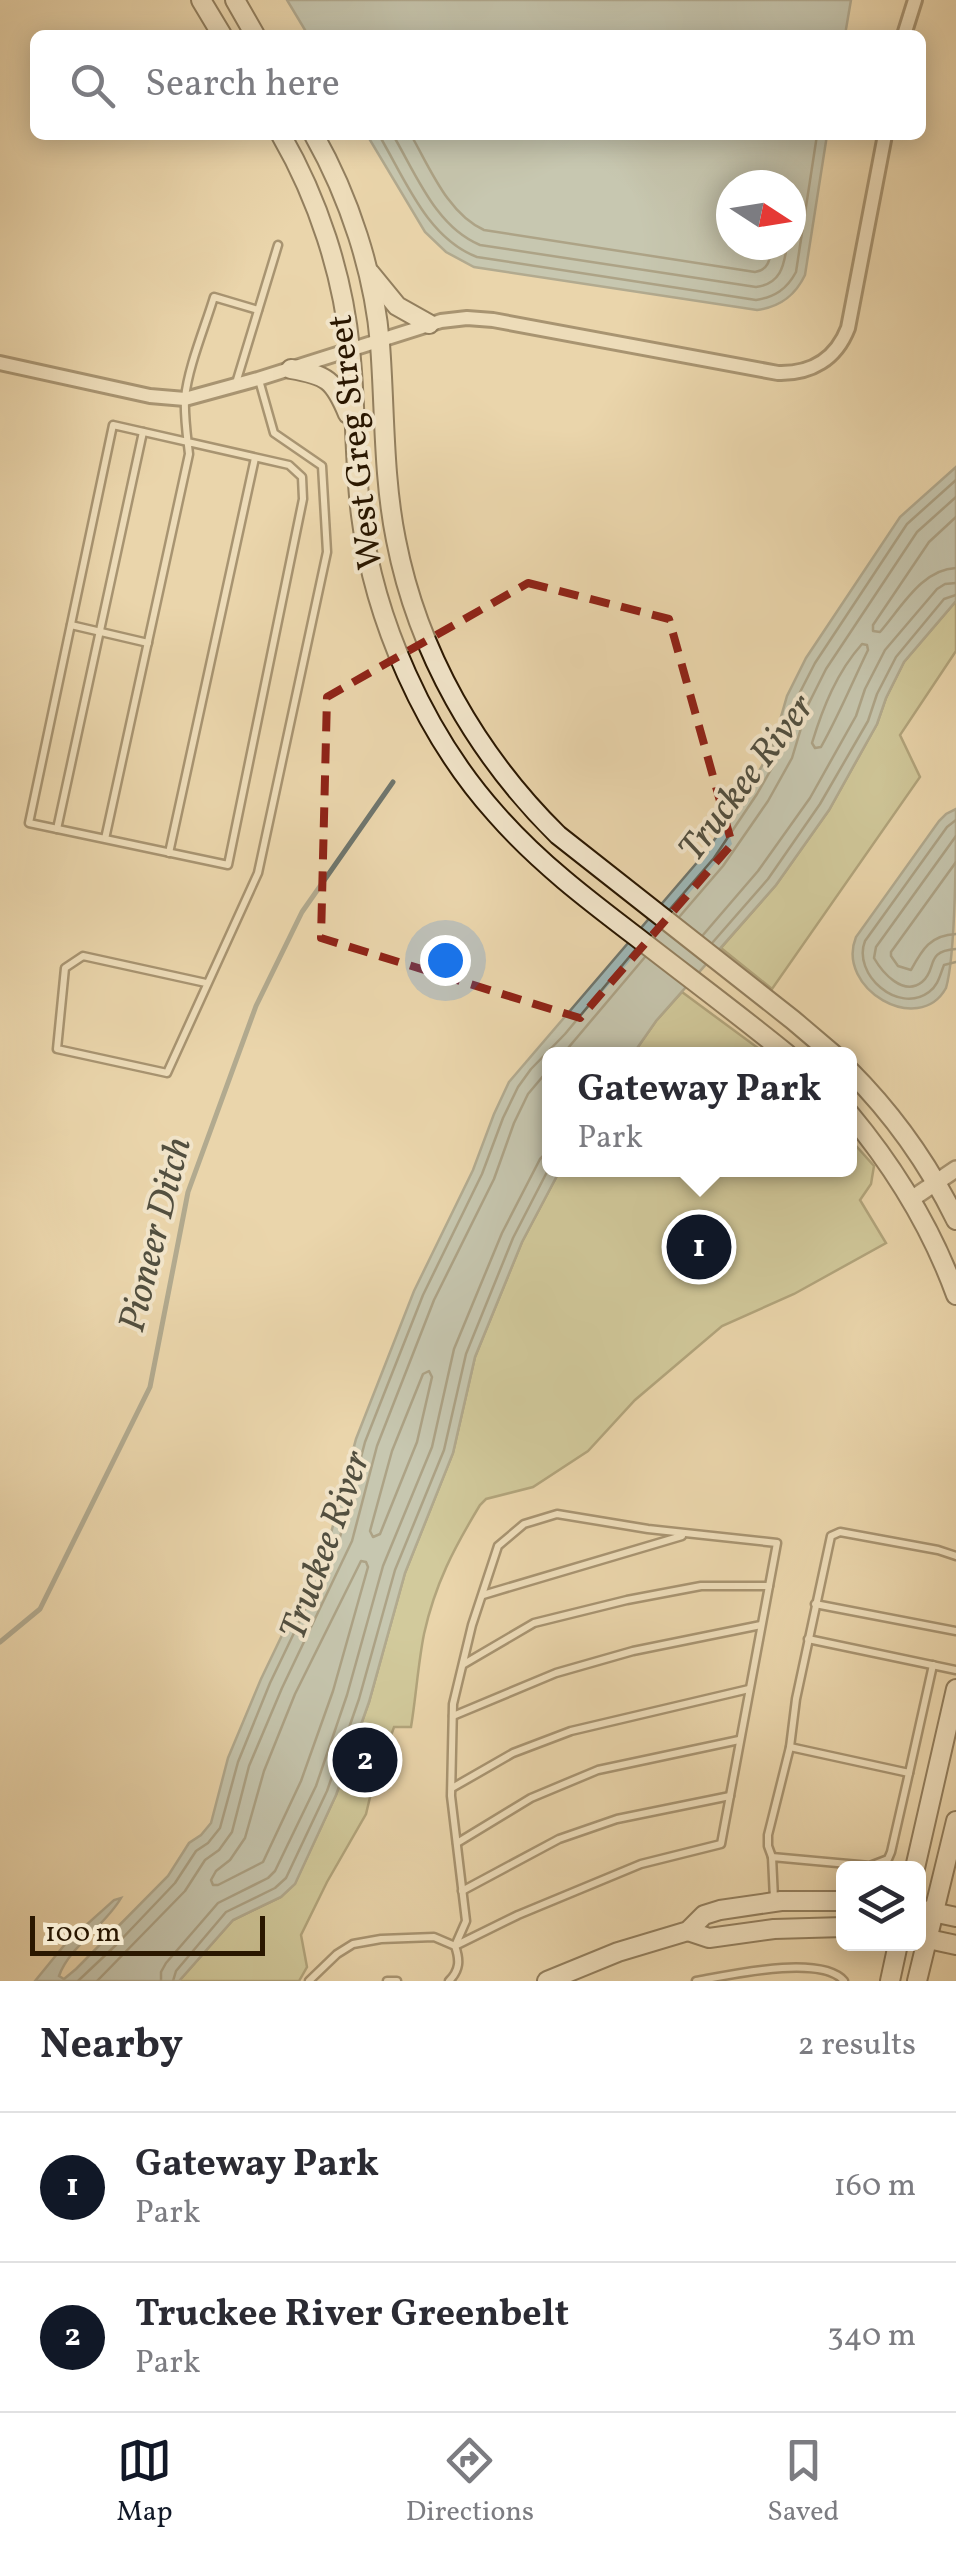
<!DOCTYPE html>
<style>
:root{--surface:#fff;--page:#f7f7f7;--text:#2b2b33;--muted:#7c7c81;--line:#e1e1e2;--accent:#111827}
body{margin:0;font-family:Vollkorn,serif;background:var(--page);color:var(--text)}
.controls{position:absolute;right:30px;bottom:30px;display:grid;overflow:hidden;border-radius:15px;box-shadow:0 5px 25px #0003}
.controls button{width:90px;height:90px;display:grid;place-items:center;padding:0;border:0;border-bottom:2px solid var(--line);background:var(--surface);color:var(--text);font:50px sans-serif}
.compass{position:absolute;left:716px;top:170px;width:90px;height:90px;border-radius:50%;background:var(--surface);box-shadow:0 5px 25px #0003;rotate:102deg}
.scale{position:absolute;left:30px;bottom:25px;width:235px;box-sizing:border-box;padding-left:10px;border:5px solid #2a1700;border-top:0;font-size:28px;line-height:35px;white-space:nowrap;color:#2a1700;-webkit-text-stroke:8px #f1e4c9;paint-order:stroke}
.you{position:absolute;left:445px;top:960px;width:35px;height:35px;margin:-25px;border:8px solid #fff;border-radius:50%;background:#1a73e8;box-shadow:0 0 0 15px #1a73e833}
.badge{display:grid;place-items:center;width:65px;height:65px;border-radius:50%;background:var(--accent);color:#fff;font-size:32px;font-weight:700}
.pin{position:absolute;translate:-50% -50%;border:5px solid #fff;box-shadow:0 2px 10px #0006}
.popup{position:absolute;left:542px;top:1047px;width:315px;height:130px;box-sizing:border-box;display:grid;place-content:center;border-radius:15px;background:var(--surface);filter:drop-shadow(0 2px 8px #0005);font-size:32px;white-space:nowrap;color:var(--muted)}
.popup b{font-size:38px;color:var(--text)}
.popup::after{content:'';position:absolute;left:50%;top:100%;margin-left:-20px;border:20px solid transparent;border-top-color:var(--surface)}
.list{margin:0;padding:0;list-style:none}
h2{display:flex;justify-content:space-between;align-items:center;height:130px;margin:0;padding:0 40px;font-size:42px}
h2 small{font-size:32px;font-weight:400;color:var(--muted)}
.list li{display:grid;grid-template-columns:65px 1fr auto;gap:30px;align-items:center;box-sizing:border-box;height:150px;padding:0 40px;border-top:2px solid var(--line)}
.list b{display:block;font-size:38px;white-space:nowrap}
.list p{margin:0;font-size:32px;white-space:nowrap;color:var(--muted)}
.list em{font-size:32px;font-style:normal;color:var(--muted)}
.icon{flex:none;width:55px;height:55px;fill:none;stroke:currentColor;stroke-width:2;stroke-linecap:round;stroke-linejoin:round}
.map{position:relative;flex:none;width:956px;height:1981px;overflow:hidden}
.search{position:absolute;background:var(--surface);box-shadow:0 5px 25px #0003;left:30px;right:30px;top:30px;height:110px;display:flex;align-items:center;gap:25px;box-sizing:border-box;padding:0 35px;border-radius:15px;color:var(--muted);font-size:38px}
.sheet{height:430px;background:var(--surface)}
nav{display:flex;justify-content:space-around;align-items:center;box-sizing:border-box;height:140px;border-top:2px solid var(--line);background:var(--surface);font-size:28px;color:var(--muted)}
nav a{display:grid;justify-items:center;gap:5px}
nav .on{color:var(--accent)}
.map>svg:first-child{display:block}
.green{fill:#b7bd89;stroke:#706a44;stroke-width:2.5}
.water{fill:#9db6b5;stroke:#6f766d;stroke-width:2.5;fill-rule:evenodd}
.lines{fill:none;stroke-linecap:round;stroke-linejoin:round}
.shore{stroke:#64665a;stroke-width:2.5}
.stream{stroke:#6f766d;stroke-width:5}
.service-casing{stroke:#5a462b;stroke-width:11}
.minor-casing{stroke:#5a462b;stroke-width:18}
.tertiary-casing{stroke:#5a462b;stroke-width:20}
.secondary-casing{stroke:#2a1700;stroke-width:22}
.service{stroke:#f1e4c9;stroke-width:6}
.minor{stroke:#f1e4c9;stroke-width:12}
.tertiary{stroke:#f1e4c9;stroke-width:15}
.secondary{stroke:#f1e4c9;stroke-width:18}
.marked{fill:none;stroke:#8f2418;stroke-width:8;stroke-dasharray:20 12;stroke-linejoin:round}
.labels{text-anchor:middle;dominant-baseline:central;stroke-width:8;stroke-linejoin:round;paint-order:stroke}
.street-label{font-size:35px;fill:#2a1700;stroke:#f1e4c9}
.water-label{font-size:38px;font-style:italic;fill:#524f3f;stroke:#f1e4c9}
</style>
<div class="map">
<svg width="956" height="1981" viewBox="0 0 956 1981">
<rect width="100%" height="100%" fill="#ead5ac"/>
<filter id="stains"><feTurbulence type="fractalNoise" baseFrequency=".002" numOctaves="4"/><feColorMatrix values="0 0 0 0 .2 0 0 0 0 .09 0 0 0 0 .02 0 0 0 .5 -.17"/></filter>
<radialGradient id="worn" r=".72"><stop offset=".6" stop-color="#630" stop-opacity="0"/><stop offset="1" stop-color="#630" stop-opacity=".3"/></radialGradient>
<g class="green">
<polygon points="956,601 956,651 900,735 920,777 772,989 721,948 776,885 829,810 877,724 886,698 904,662"/>
<polygon points="682,992 766,1054 633,1054 656,1021"/>
<path d="M849 1138 874 1166 871 1184 860 1200 886 1243 794 1294 722 1326 635 1400 588 1451 533 1487 486 1499 480 1505C454 1548 435 1584 424 1634 418 1664 416 1697 411 1727H394L371 1793 366 1814 327 1882 301 1935 307 1967 299 1981H179L233 1920 281 1897 295 1883 336 1795 369 1702 405 1573 453 1453 475 1357 522 1242 560 1170H849Z"/>
</g>
<g class="water">
<polygon points="287,0 851,0 845,35 308,35"/>
<path d="M367 135H827L805 275C795 296 780 307 757 310L474 267 446 252 425 232ZM791 185V245H731V185Z"/>
<path d="M956 467V601L904 662 886 698 877 724 829 810 776 885 656 1021 633 1054H549V1170H560L522 1242 475 1357 453 1453 405 1573 369 1702 336 1795 295 1884 281 1897 233 1920 179 1981H35L66 1943 114 1900 121 1898C105 1926 69 1947 59 1976L64 1979 76 1969 168 1876 189 1843 201 1835 211 1823 228 1758 261 1679 331 1533 356 1439 414 1291 473 1170 494 1114 509 1082 706 852 749 789 772 748 787 696 806 658 900 517Z"/>
<path d="M956 809C956 851 956 954 946 988 919 1037 835 989 856 937L939 821 946 814Z"/>
</g>
<g class="lines">
<g class="shore">
<path d="M379 135C405 179 427 238 477 257L756 300C775 297 787 289 796 272L817 135"/>
<path d="M393 135C416 174 436 227 480 245L756 287C780 284 784 267 787 245"/>
<path d="M411 135C430 168 448 214 484 230L755 272C770 270 770 257 772 245"/>
<path d="M956 517 929 542 873 625V631L880 632C901 608 922 569 956 568"/>
<path d="M862 644 867 645 868 650C852 683 839 715 821 747L815 748 812 743C823 707 837 672 862 644Z"/>
<path d="M956 820 947 827 865 941C852 974 898 1015 929 992 938 986 940 975 944 965L956 962"/>
<path d="M956 836 876 947 874 958C882 972 903 997 922 982 938 969 924 951 956 949"/>
<path d="M956 862 891 952V956L898 966 911 970C922 950 930 935 956 934"/>
<polyline points="670,909 714,858 757,794 781,752 796,700 815,663 907,524 956,480"/>
<polyline points="680,916 723,866 768,801 792,758 808,705 826,669 917,532 956,497"/>
<polyline points="703,935 758,871 810,798 856,716 865,689 885,650 937,589 945,584 956,583"/>
<polyline points="713,942 768,879 820,804 868,721 877,694 896,657 944,599 956,595"/>
<polyline points="563,1054 645,957"/>
<polygon points="429,1371 432,1377 417,1442 380,1534 373,1537 370,1531 392,1451 423,1374"/>
<polygon points="361,1561 366,1562 368,1567 333,1691 301,1781 263,1862 218,1885 213,1885 211,1880 216,1871 230,1860 245,1838 264,1771 295,1694"/>
<polyline points="78,1981 116,1945 175,1883 196,1851 208,1843 220,1828 238,1762 270,1683 340,1537 365,1442 423,1295 482,1174 503,1118 518,1087 531,1069 565,1034 635,950"/>
<polyline points="97,1981 185,1891 205,1860 219,1850 232,1832 249,1766 282,1688 352,1541 377,1446 434,1300 494,1179 514,1123 528,1094 549,1069"/>
<polyline points="161,1981 161,1972 166,1963 218,1903 268,1878 275,1871 316,1786 347,1695 383,1566 432,1447 454,1349 502,1233 540,1159 549,1150"/>
<polyline points="173,1981 176,1971 226,1912 275,1888 286,1878 327,1791 359,1699 395,1570 444,1450 466,1354 513,1238 549,1168"/>
</g>
<polyline class="stream" points="0,1642 40,1609 150,1387 188,1192 256,1006 302,912 393,782"/>
<defs>
<g id="service">
<polyline points="236,383 278,245"/>
<polyline points="71,625 148,643"/>
<polyline points="57,829 143,432"/>
<path d="M105 839 29 823 113 425 289 465 302 477 303 499 228 865 105 839 189 454C187 436 184 416 185 398 188 367 205 327 214 297L258 310"/>
<polyline points="169,853 255,458"/>
<polyline points="206,983 83,956 65,968 57,1049 167,1073 258,873 327,552 322,466 274,433 259,380"/>
<polygon points="557,1514 648,1529 777,1543 721,1844 641,1864 518,1915 455,1946 466,1921 451,1796 453,1704 472,1625 498,1546 524,1524"/>
<polyline points="483,1595 682,1536"/>
<polyline points="815,1604 956,1631"/>
<polyline points="808,1639 956,1670"/>
<polyline points="464,1664 534,1623 627,1600 701,1586 769,1586"/>
<polyline points="453,1716 556,1673 633,1651 761,1625"/>
<polyline points="790,1747 909,1773 933,1665"/>
<polyline points="452,1788 513,1753 571,1731 749,1689"/>
<polyline points="457,1843 531,1798 598,1770 739,1740"/>
<polyline points="772,1857 768,1846 768,1835 790,1747 796,1699 831,1536 840,1532 938,1550 956,1556"/>
<polyline points="462,1891 559,1839 617,1819 730,1796"/>
<polyline points="774,1899 772,1857 870,1866 888,1859 891,1852 909,1773"/>
<path d="M309 1981 337 1954 353 1944 381 1939 434 1937 455 1946C460 1960 460 1970 449 1981"/>
<polyline points="387,1981 397,1981"/>
<path d="M696 1981C729 1975 821 1954 844 1981"/>
</g>
<g id="minor">
<polyline points="904,35 915,0"/>
<path d="M0 363 150 396 185 399 258 379 441 321 467 318 493 320 778 373C811 374 836 359 848 328L885 135"/>
</g>
<polyline id="tertiary" points="910,1200 956,1169"/>
<g id="secondary">
<polyline points="201,0 222,35"/>
<polyline points="235,0 255,35"/>
<path d="M281 135C318 199 343 275 350 349 356 404 354 460 361 515 374 620 425 735 496 814 538 862 588 900 638 938 688 977 738 1014 787 1054"/>
<path d="M314 135C349 197 374 272 380 344 385 409 383 476 396 540 418 653 477 755 558 835L793 1020 833 1054"/>
<polyline points="370,273 397,306 429,324"/>
<path d="M291 369C327 375 334 380 348 414"/>
<path d="M849 1070C893 1114 929 1165 956 1220"/>
<path d="M849 1113C894 1167 932 1229 956 1295"/>
<polyline points="915,1868 956,1689"/>
<polyline points="918,1909 956,1917"/>
<polyline points="688,1931 709,1938 774,1929 844,1927"/>
<polyline points="919,1937 956,1945"/>
<polyline points="547,1981 618,1952 688,1931 704,1915 720,1910 781,1901 844,1901"/>
<polyline points="890,1981 898,1944"/>
<polyline points="917,1981 956,1821"/>
</g>
</defs>
<use href="#service" class="service-casing"/>
<use href="#minor" class="minor-casing"/>
<use href="#tertiary" class="tertiary-casing"/>
<use href="#secondary" class="secondary-casing"/>
<use href="#service" class="service"/>
<use href="#minor" class="minor"/>
<use href="#tertiary" class="tertiary"/>
<use href="#secondary" class="secondary"/>
</g>
<path d="M0 0H956V1981H0ZM528 583 669 619 732 844 580 1018 321 938 327 697Z" fill="#ead5ac" fill-opacity=".55" fill-rule="evenodd"/>
<path class="marked" d="M528 583 669 619 732 844 580 1018 321 938 327 697Z"/>
<g class="labels">
<g class="street-label">
<text transform="translate(357 442) rotate(-97)">West Greg Street</text>
</g>
<g class="water-label">
<text transform="translate(748 779) rotate(-53)">Truckee River</text>
<text transform="translate(157 1235) rotate(-76)">Pioneer Ditch</text>
<text transform="translate(327 1546) rotate(-70)">Truckee River</text>
</g>
</g>
<rect width="100%" height="100%" filter="url(#stains)"/>
<rect width="100%" height="100%" fill="url(#worn)"/>
</svg>
<div class="controls">
<button><svg class="icon" aria-label="layers" viewBox="0 0 24 24"><path d="M12 4l9 5-9 5-9-5zM3 14l9 5 9-5"/></svg></button>
</div>
<svg class="compass" viewBox="-18 -18 36 36"><path d="M0-13l5 13h-10z" fill="#e53935"/><path d="M0 13l5-13h-10z" fill="#7c7c81"/></svg>
<div class="scale">100 m</div>
<div class="you"></div>
<div class="pin badge" style="left:699px;top:1247px">1</div>
<div class="popup"><b>Gateway Park</b>Park</div>
<div class="pin badge" style="left:365px;top:1760px">2</div>
<div class="search"><svg class="icon" aria-label="search" viewBox="0 0 24 24"><circle cx="10" cy="10" r="6"/><path d="M15 15l6 6"/></svg>Search here</div>
</div>
<section class="sheet">
<h2>Nearby<small>2 results</small></h2>
<ul class="list">
<li><span class="badge">1</span><div><b>Gateway Park</b><p>Park</p></div><em>160 m</em></li>
<li><span class="badge">2</span><div><b>Truckee River Greenbelt</b><p>Park</p></div><em>340 m</em></li>
</ul>
</section>
<nav>
<a class="on"><svg class="icon" aria-label="map" viewBox="0 0 24 24"><path d="M3 6l6-2 6 2 6-2v14l-6 2-6-2-6 2zM9 4v14M15 6v14"/></svg>Map</a>
<a><svg class="icon" aria-label="directions" viewBox="0 0 24 24"><path d="M12 3l9 9-9 9-9-9zM9 14v-3h6M13 9l2 2-2 2"/></svg>Directions</a>
<a><svg class="icon" aria-label="saved" viewBox="0 0 24 24"><path d="M7 4h10v16l-5-4-5 4z"/></svg>Saved</a>
</nav>
